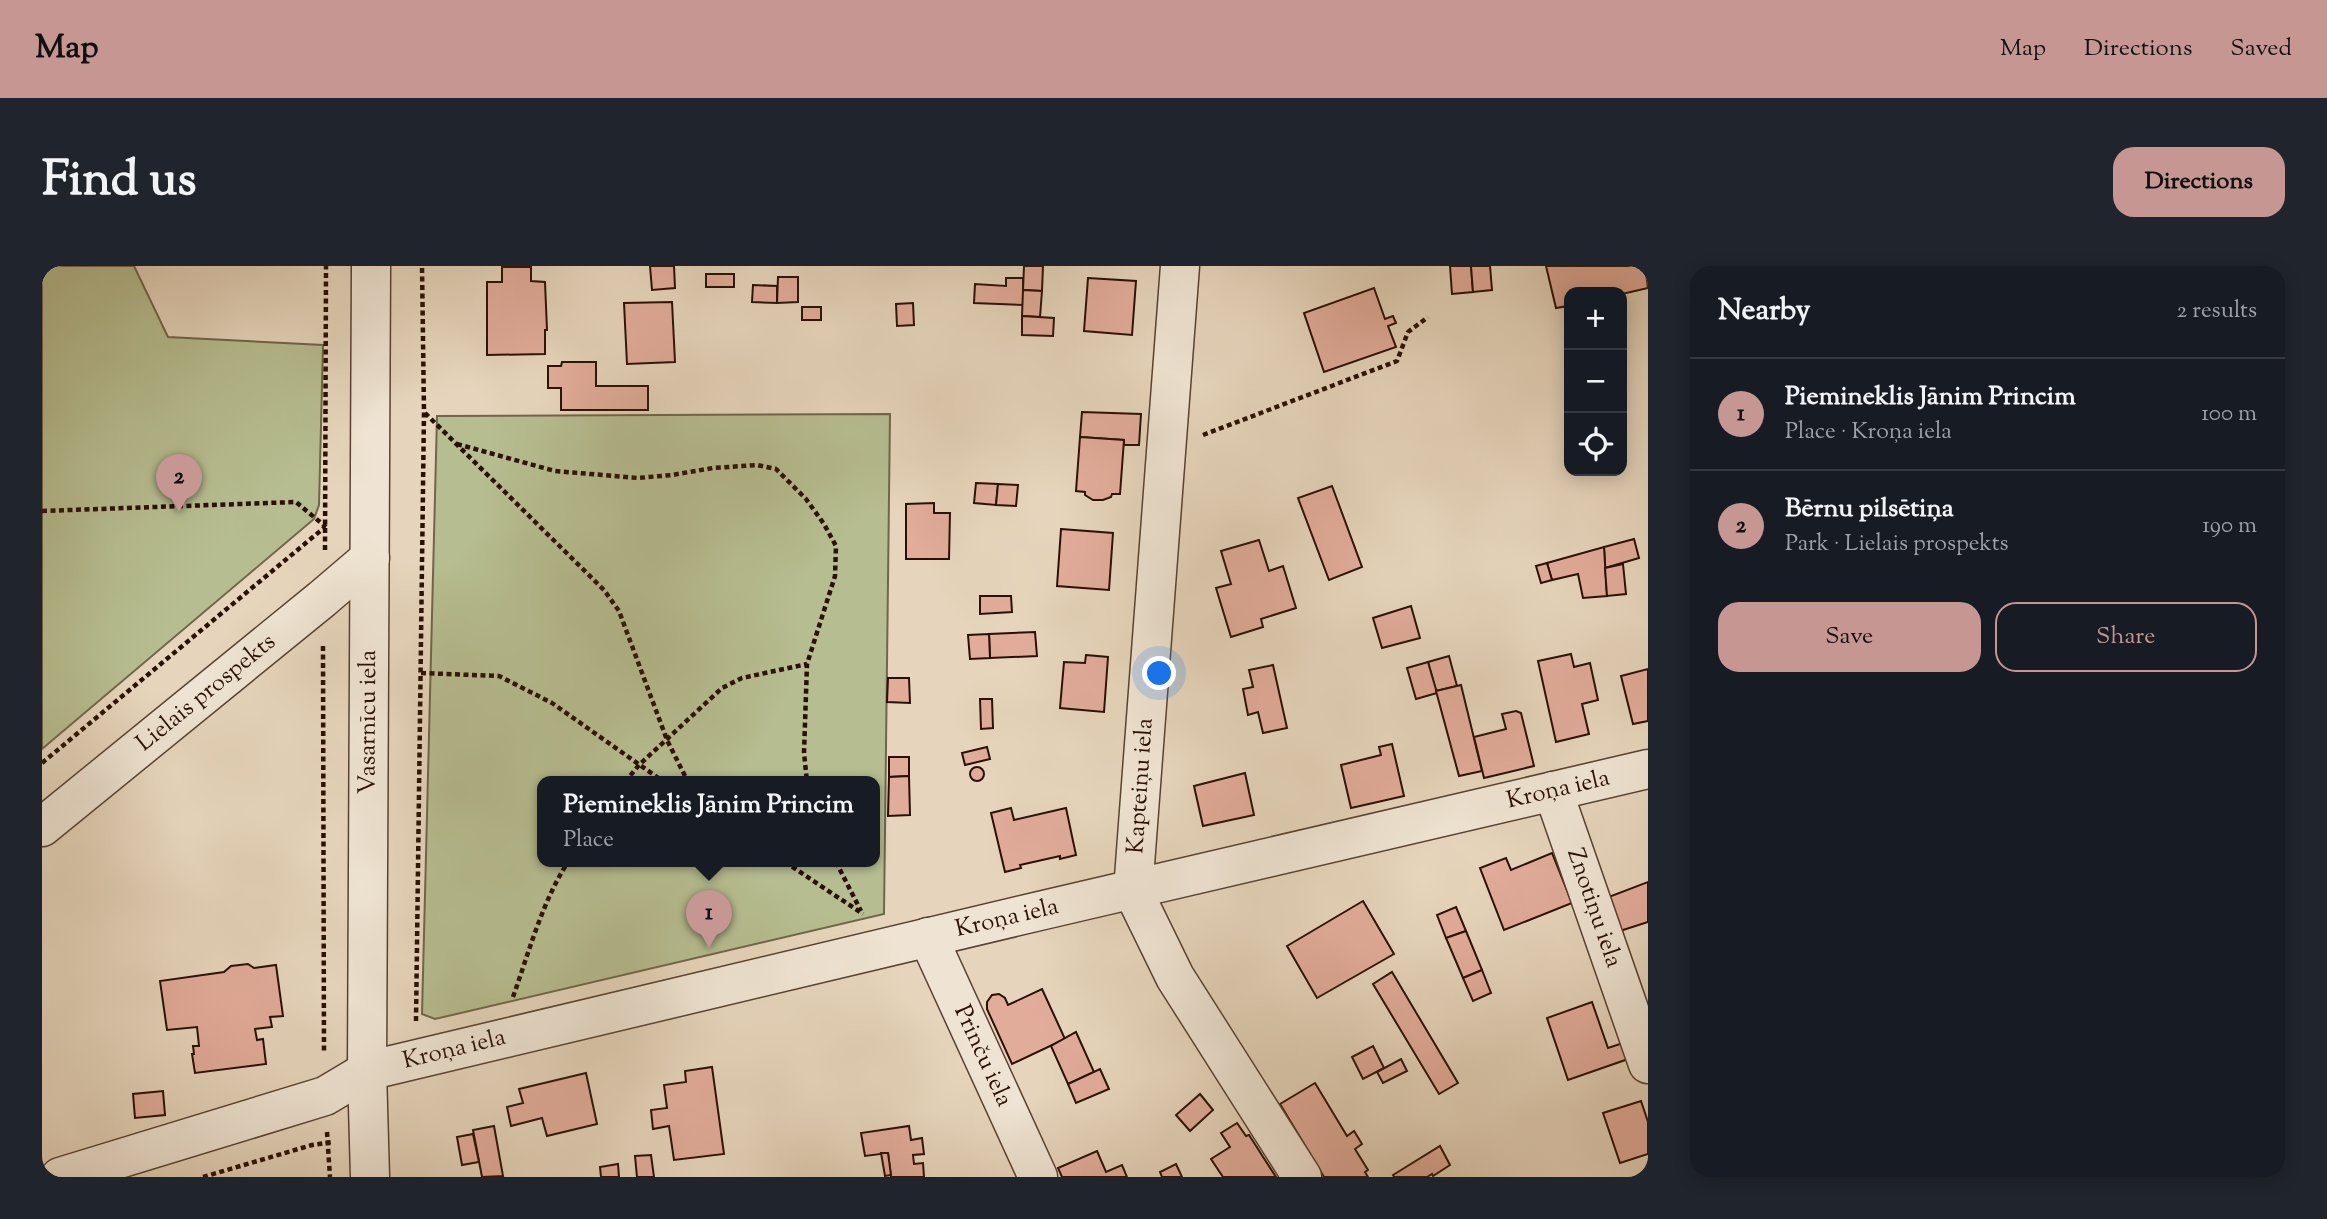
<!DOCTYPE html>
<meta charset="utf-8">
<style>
:root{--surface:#171b24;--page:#20242c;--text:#f1f3f6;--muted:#9ea1a6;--line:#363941;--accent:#c59692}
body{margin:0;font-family:"Sorts Mill Goudy",serif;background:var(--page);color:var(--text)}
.controls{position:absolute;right:21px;top:21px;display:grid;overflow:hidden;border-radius:14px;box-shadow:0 4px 18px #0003}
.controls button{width:63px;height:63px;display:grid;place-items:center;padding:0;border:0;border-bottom:2px solid var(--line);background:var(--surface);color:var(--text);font:35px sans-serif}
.you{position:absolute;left:1118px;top:408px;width:24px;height:24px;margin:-18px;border:5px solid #fff;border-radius:50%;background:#1a73e8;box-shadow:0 0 0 10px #1a73e833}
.badge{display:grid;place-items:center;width:46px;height:46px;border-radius:50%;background:var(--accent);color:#111;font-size:23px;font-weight:700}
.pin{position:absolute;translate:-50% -58px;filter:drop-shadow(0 2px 4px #0008)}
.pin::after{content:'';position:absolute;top:37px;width:24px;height:21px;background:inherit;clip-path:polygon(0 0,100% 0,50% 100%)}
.popup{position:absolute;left:495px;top:510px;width:343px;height:91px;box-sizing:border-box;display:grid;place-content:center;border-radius:14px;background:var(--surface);filter:drop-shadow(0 2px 5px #0005);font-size:23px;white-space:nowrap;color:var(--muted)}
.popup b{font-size:26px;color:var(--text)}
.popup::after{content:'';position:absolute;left:50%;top:100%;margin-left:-14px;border:14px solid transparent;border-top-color:var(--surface)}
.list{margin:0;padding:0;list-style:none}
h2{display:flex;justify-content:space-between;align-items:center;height:91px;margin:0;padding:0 28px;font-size:30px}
h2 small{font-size:23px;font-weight:400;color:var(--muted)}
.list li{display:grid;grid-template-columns:46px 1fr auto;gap:21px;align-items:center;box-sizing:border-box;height:112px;padding:0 28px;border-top:2px solid var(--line)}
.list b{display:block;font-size:26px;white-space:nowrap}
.list p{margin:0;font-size:23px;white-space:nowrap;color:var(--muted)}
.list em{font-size:23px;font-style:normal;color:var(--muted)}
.actions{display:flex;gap:14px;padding:21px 28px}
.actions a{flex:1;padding:16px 0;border:2px solid var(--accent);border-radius:21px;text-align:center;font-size:24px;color:var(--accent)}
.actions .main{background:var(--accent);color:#111}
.icon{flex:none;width:38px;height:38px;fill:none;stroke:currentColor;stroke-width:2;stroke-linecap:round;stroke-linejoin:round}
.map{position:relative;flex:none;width:1606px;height:911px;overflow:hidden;border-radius:21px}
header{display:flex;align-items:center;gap:42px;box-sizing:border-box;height:98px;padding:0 35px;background:var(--accent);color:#111}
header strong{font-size:33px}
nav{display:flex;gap:38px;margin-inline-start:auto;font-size:24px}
.intro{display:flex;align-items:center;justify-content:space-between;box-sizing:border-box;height:168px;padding:0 42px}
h1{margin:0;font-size:49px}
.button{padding:18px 32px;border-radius:21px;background:var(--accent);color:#111;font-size:24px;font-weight:700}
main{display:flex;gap:42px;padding:0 42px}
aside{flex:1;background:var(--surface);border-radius:21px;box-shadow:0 4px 18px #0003}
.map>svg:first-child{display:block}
.green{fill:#b6bd90;stroke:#70664a;stroke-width:2;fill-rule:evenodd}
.building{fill:#e2ac9b;stroke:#2a1004;stroke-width:2}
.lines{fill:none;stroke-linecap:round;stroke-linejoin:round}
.minor-casing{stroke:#594132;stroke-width:41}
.path{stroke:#2a1004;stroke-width:4.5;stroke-dasharray:5 3.5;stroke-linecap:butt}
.minor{stroke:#efe4d3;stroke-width:38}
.labels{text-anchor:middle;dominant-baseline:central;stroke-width:7;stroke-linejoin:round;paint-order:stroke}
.street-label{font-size:24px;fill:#2a1004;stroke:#efe4d3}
</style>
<header>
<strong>Map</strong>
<nav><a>Map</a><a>Directions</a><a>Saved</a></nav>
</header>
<div class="intro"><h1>Find us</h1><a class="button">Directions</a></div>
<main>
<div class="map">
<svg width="1606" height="911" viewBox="0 0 1606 911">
<rect width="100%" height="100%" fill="#e6d5bc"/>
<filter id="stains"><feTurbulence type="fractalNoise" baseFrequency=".00286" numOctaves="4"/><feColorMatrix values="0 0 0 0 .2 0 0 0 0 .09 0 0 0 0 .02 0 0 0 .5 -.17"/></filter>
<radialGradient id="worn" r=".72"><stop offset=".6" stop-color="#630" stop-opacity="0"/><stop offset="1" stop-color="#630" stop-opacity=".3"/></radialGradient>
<g class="green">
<polygon points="0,0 92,0 126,71 281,79 277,239 272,253 0,483"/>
<path d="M848 148 842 648 393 753 380 748 395 150ZM501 516H833V596H501Z"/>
</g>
<g class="building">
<polygon points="608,0 632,0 633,22 610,24"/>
<polygon points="982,0 1001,0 1000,25 981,24"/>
<polygon points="1408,0 1429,0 1431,26 1410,28"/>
<polygon points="1429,0 1448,0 1450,24 1431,26"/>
<polygon points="1504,0 1603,0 1606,22 1580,28 1527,26 1527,45 1526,40 1514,42"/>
<polygon points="460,1 489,1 489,15 503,16 505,64 503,64 503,88 445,89 445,16 460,16"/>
<rect x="664" y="8" width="28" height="13"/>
<polygon points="736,11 756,11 756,36 735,37"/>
<polygon points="964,12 981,12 981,39 932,37 933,18 964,20"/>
<polygon points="1046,12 1094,15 1090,69 1042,65"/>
<polygon points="711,19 735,20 735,37 710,36"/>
<polygon points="1332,22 1343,53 1351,50 1354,57 1346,60 1354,81 1282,106 1262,47"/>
<polygon points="981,24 1000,25 998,51 980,50"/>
<polygon points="630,36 633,96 585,98 582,37"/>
<polygon points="871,37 872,59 855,60 854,38"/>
<rect x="760" y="41" width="19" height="13"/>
<polygon points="980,50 1012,52 1011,70 980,69"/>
<polygon points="520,96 554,96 554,120 606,120 606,144 519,144 519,122 506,122 506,100 519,100"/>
<polygon points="1040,146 1099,148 1097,179 1082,179 1082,174 1038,171"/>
<polygon points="1038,171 1082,174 1078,228 1070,228 1069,231 1061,234 1051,234 1043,229 1043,226 1034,225"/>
<polygon points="934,217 956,218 954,239 932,237"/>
<polygon points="956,218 976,219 974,240 954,239"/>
<polygon points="1290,220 1320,301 1287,314 1256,232"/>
<polygon points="892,237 892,247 908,247 907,293 864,293 864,238"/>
<polygon points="1019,263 1071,267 1067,324 1015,320"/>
<polygon points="1592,273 1597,292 1563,302 1562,281"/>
<polygon points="1217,274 1227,305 1241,300 1254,342 1219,353 1221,361 1189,371 1174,322 1189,318 1179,285"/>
<polygon points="1562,281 1565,330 1541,332 1536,308 1510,314 1505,297"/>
<polygon points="1505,297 1510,314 1499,317 1494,300"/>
<polygon points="1581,298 1584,328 1565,330 1563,302"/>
<polygon points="938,330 969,330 970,346 938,348"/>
<polygon points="1369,340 1378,372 1340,382 1331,352"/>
<polygon points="993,366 995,390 948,392 947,368"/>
<polygon points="947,368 948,392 928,393 926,369"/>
<polygon points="1529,388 1532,401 1548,397 1556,434 1540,438 1547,468 1514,476 1496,395"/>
<polygon points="1044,389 1066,391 1062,446 1018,442 1022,396 1043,397"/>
<polygon points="1407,390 1415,420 1394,425 1386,396"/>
<polygon points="1386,396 1395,427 1374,433 1365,402"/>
<polygon points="1231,399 1245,462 1221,467 1216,446 1206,449 1201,423 1211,421 1207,404"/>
<polygon points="1606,403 1606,455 1591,458 1579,410"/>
<polygon points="846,412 867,412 868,437 845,436"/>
<polygon points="1419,419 1440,505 1417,510 1394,425"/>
<polygon points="938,433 950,433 951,462 939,463"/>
<polygon points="1474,445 1479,447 1492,500 1442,512 1432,471 1464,463 1460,448"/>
<polygon points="1350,478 1362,530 1309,542 1299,499 1339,489 1337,481"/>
<polygon points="945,481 948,493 923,499 920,487"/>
<polygon points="847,491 867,491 867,510 847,511"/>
<circle cx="935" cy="508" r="7"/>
<polygon points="1203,507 1212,549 1161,560 1152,520"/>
<polygon points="867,510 868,549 846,550 847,511"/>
<polygon points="969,542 972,554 1024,542 1034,589 1018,593 1018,590 978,599 979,602 963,606 949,547"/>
<polygon points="1510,587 1530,637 1462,664 1438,602 1464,592 1469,604"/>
<polygon points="1606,616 1606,656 1578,665 1564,632"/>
<polygon points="1321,635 1352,688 1275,732 1245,680"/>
<polygon points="1414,641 1424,665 1404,672 1395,649"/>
<polygon points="1424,665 1440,704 1421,712 1404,672"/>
<polygon points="206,698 212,702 234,699 241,750 228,751 230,761 213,763 215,774 221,773 224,798 153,807 150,788 152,788 151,780 157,780 155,761 125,764 118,715 182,706 189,700"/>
<polygon points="1440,704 1449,727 1431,735 1421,712"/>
<polygon points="1350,706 1416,817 1397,828 1331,718"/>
<polygon points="1000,723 1023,773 970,798 945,743 945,736 950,729 957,728 963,732 966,739"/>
<polygon points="1550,736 1566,782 1584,776 1589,792 1526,814 1505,752"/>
<polygon points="1034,766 1052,806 1026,818 1009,780"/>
<polygon points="1331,780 1342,802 1321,813 1310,791"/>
<polygon points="1359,793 1365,805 1341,817 1335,806"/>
<polygon points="670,801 682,888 632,894 627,860 611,863 609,844 625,842 622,819 644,816 643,805"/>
<polygon points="1058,803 1067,823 1034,837 1026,818"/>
<polygon points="544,807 555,858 505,870 500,852 469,860 465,841 481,837 477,823"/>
<polygon points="1273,817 1305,870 1312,865 1320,878 1313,883 1326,904 1323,906 1326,911 1282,911 1238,838"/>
<polygon points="121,825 123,849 93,852 91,828"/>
<polygon points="1158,828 1171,844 1148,865 1134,849"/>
<polygon points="1599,835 1606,856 1606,888 1578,897 1561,847"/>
<polygon points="1195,857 1204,870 1207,869 1234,911 1181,911 1169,893 1188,881 1179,867"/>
<polygon points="452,860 461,910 440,911 431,864"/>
<polygon points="867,860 869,874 880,872 882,888 871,889 872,898 881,897 882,911 849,911 846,887 823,890 819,867"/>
<polygon points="431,868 437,896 420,899 415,871"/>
<polygon points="1398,880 1408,899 1391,910 1390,908 1385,911 1352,911 1351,909"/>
<polygon points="1055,885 1064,906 1080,899 1085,911 1020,911 1016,902"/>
<polygon points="839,887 846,887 849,909 843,910"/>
<polygon points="609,889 612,911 595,911 593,890"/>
<polygon points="576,898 577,911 559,911 558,901"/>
<polygon points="1134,898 1140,911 1120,911 1118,906"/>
</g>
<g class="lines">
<defs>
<g id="minor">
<polyline points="1138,0 1091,625 1133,711 1260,911"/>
<path id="s1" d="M1511 525 1606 798"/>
<path id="s2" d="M0 561 280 333 328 292"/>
<path id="s3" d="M886 671 996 911"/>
<path id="s4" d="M18 911 283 830 325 805C751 701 1179 603 1606 503"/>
<path id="s5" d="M328 911 325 805 329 0"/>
</g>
</defs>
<use href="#minor" class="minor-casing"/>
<g class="path">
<polyline points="383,147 562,324 577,345 625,474 646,516"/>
<polyline points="1161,169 1355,95 1366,66 1386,51"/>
<polyline points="415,178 513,205 596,212 630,209 671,202 715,199 734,203 764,233 782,258 794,280 793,310 765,398 762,487 765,516"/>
<polyline points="0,245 254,236 284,261"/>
<polyline points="283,284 284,0"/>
<polyline points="281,380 282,788"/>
<polyline points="379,407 457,410 510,437 622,516"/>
<polyline points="0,497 283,261"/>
<polyline points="583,516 597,499 680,422 700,412 765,398"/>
<polyline points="743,596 821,648"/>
<polyline points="794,596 819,645"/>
<path d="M471 731C487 686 500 636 526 596"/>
<polyline points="374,755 382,146 380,0"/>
<polyline points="285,866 288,911"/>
<polyline points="161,911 270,879 291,876"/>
</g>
<use href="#minor" class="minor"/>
</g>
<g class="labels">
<g class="street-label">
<text stroke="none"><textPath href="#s2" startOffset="212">Lielais prospekts</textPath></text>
<text stroke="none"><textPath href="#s5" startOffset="455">Vasarnīcu iela</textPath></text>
<text transform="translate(1099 520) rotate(-86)">Kapteiņu iela</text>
<text stroke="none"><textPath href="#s4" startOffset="1550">Kroņa iela</textPath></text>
<text stroke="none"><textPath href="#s1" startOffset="124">Znotiņu iela</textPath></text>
<text stroke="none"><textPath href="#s4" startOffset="984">Kroņa iela</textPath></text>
<text stroke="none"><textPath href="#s4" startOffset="416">Kroņa iela</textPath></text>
<text stroke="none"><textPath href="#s3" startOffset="131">Prinču iela</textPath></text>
</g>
</g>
<rect width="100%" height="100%" filter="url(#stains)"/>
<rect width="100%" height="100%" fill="url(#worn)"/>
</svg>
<div class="controls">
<button>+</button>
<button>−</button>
<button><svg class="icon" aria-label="locate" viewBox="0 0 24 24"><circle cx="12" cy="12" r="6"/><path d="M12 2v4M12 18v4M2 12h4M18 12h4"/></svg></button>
</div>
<div class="you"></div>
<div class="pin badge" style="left:667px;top:682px">1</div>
<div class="popup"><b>Piemineklis Jānim Princim</b>Place</div>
<div class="pin badge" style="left:137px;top:246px">2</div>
</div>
<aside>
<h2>Nearby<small>2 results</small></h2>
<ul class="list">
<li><span class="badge">1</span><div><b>Piemineklis Jānim Princim</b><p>Place · Kroņa iela</p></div><em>100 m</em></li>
<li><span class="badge">2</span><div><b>Bērnu pilsētiņa</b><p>Park · Lielais prospekts</p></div><em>190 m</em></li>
</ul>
<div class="actions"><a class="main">Save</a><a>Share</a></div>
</aside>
</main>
